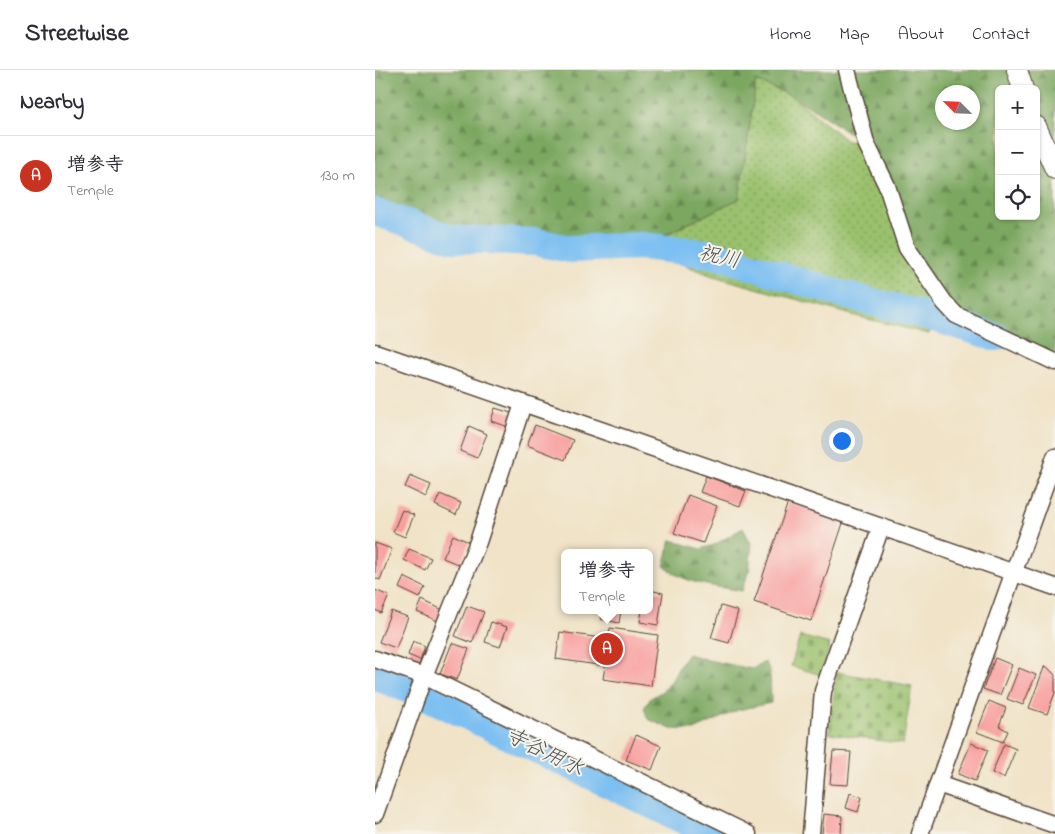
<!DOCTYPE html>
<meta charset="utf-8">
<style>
:root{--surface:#fff;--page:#f2f2f3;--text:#2b2b33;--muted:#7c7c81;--line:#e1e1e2;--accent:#c8321e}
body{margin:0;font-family:"Indie Flower","Klee One",sans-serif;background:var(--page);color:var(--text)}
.controls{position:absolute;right:15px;top:15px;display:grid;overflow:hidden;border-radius:8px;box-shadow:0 1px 4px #0004}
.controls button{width:45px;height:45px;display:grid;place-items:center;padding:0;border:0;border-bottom:1px solid var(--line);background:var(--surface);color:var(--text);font:25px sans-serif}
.compass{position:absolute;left:560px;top:15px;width:45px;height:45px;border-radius:50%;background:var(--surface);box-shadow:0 1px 4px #0004;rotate:294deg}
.you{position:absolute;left:466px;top:370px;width:18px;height:18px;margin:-12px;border:4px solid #fff;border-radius:50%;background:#1a73e8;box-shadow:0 0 0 8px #1a73e833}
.badge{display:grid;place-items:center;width:32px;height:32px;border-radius:50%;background:var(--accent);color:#fff;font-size:16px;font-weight:700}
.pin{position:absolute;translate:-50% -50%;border:2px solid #fff;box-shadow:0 1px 5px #0006}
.popup{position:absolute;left:186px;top:479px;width:92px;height:65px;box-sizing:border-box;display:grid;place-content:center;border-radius:8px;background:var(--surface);filter:drop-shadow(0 1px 4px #0005);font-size:16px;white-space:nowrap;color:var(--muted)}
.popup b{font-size:19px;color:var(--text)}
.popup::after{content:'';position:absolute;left:50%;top:100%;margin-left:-10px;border:10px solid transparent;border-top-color:var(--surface)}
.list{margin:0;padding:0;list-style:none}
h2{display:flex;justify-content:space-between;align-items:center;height:65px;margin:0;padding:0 20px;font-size:21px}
h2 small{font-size:16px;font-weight:400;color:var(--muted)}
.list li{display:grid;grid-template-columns:32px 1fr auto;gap:15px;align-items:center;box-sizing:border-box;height:80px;padding:0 20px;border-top:1px solid var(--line)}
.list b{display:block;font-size:19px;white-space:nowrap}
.list p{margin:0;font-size:16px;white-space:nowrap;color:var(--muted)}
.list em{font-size:16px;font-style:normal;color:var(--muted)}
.icon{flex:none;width:28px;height:28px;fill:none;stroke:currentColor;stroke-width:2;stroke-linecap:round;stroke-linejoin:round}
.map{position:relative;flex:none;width:680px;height:764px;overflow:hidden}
header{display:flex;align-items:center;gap:30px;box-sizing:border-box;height:70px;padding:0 25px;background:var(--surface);border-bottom:1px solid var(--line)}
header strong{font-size:24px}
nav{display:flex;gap:28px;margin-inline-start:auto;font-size:18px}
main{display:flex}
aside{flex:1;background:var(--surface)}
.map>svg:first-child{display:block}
.grass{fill:url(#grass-dots);stroke:#6a7646}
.forest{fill:url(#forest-firs);stroke:#5b683f;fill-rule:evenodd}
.cemetery{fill:url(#cemetery-stones);stroke:#6a7646}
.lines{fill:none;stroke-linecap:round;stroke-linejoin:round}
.river{stroke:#7cbff2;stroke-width:28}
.building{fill:#f89f9f}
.minor-casing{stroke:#564637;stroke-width:19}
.major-casing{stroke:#564637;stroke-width:22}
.minor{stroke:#fff;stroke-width:16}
.major{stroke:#fff;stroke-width:20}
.labels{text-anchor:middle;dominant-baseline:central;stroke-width:4;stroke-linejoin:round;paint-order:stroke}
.water-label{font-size:21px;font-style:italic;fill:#4e575e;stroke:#f7f3e8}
</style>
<header>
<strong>Streetwise</strong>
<nav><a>Home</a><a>Map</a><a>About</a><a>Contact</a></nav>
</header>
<main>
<aside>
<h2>Nearby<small></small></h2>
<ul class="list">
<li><span class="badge">A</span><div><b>増参寺</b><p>Temple</p></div><em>130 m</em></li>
</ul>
</aside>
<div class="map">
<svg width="680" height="764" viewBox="0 0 680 764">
<defs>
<pattern id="grass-dots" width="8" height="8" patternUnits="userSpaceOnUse" patternTransform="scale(1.25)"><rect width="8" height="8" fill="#9ac16d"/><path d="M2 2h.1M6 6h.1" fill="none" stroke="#7f9d59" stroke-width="1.8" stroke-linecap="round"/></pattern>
<pattern id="forest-firs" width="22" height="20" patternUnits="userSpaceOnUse" patternTransform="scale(1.25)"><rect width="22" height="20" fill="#7ba760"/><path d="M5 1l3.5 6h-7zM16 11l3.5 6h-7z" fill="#66884f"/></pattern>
<pattern id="cemetery-stones" width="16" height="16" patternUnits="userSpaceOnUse" patternTransform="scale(1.25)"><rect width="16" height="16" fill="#9ac16d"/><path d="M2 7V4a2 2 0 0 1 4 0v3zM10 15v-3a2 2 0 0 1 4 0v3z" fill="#7f9d59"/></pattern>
</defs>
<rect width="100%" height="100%" fill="#f7f3e8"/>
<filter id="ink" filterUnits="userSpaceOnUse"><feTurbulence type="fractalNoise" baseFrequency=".02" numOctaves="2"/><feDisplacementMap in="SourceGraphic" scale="10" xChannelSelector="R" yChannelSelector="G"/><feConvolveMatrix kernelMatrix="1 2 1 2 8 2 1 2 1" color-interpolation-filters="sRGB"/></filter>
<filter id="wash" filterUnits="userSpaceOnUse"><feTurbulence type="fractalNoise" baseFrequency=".0096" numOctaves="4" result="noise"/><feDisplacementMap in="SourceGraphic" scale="20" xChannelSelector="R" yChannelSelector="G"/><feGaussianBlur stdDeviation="1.12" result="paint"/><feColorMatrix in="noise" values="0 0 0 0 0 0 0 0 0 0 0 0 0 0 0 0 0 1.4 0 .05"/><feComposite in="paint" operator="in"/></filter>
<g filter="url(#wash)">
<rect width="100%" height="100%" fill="#f0e3c7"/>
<polygon class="grass" points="381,11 417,26 472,71 491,73 569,232 554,264 488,248 338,206 281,184 280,170 364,129"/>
<g class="forest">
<path d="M0 0H680V285L581 245 526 161 494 65 475 63 417 26 381 11 364 129 266 176 78 169 0 151ZM624 19H661V146H624ZM568 22H598V52H568Z"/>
<path d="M368 458 377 475 374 501 367 521C340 516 311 515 289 496L296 470 326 479 339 475Z"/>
<polygon points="313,584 333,590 377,599 390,592 395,600 396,633 363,640 319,660 296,659 273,649 269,638 276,628 289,620 297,610 305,595"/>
</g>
<g class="cemetery">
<polygon points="425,566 455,574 446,605 416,596"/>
<polygon points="462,602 537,616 528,674 454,663"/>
</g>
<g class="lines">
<g class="river">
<polyline points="0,142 78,169 160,172 195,179 266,176 337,184 466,224 553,246 621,267"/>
<polyline points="0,606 55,628 337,764"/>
</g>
</g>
<g id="blocks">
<g class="building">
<polygon points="120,338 139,344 134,357 116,351"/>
<polygon points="160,355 198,370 190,390 152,375"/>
<polygon points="94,356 112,364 102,388 85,381"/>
<polygon points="35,406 56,415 51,427 30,417"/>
<polygon points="331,406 371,421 365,436 325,422"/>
<polygon points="65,424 86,433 81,445 60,435"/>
<polygon points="313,425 342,436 328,473 299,463"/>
<polygon points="413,432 469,450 436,551 379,532"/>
<polygon points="27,440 39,445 30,467 18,462"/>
<polygon points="78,465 94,472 85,495 68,488"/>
<polygon points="0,473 17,479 5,510 0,508"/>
<polygon points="34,479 56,488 50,500 29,490"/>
<polygon points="29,507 50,517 45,528 24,518"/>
<polygon points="0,520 14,526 6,543 0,540"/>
<polygon points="274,520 288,523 283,555 265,552 267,540 274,540"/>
<polygon points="47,530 68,540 63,551 42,542"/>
<polygon points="92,536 109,542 97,573 80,566"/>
<polygon points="346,536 363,541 354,573 336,568"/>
<polygon points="228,540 246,540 244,553 226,549"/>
<polygon points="16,541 33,547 21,578 4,572"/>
<polygon points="116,552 132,557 125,577 110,572"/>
<polygon points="235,558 283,565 276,616 228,609 230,596 181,589 185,562 233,569"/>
<polygon points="38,571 50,576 45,590 33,585"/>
<polygon points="77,573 94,579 82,610 65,604"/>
<polygon points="620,588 637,595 625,625 608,619"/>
<polygon points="670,595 680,605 680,623 672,644 654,638"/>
<polygon points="644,598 661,605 648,635 632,629"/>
<polygon points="614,631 631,638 624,656 633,661 628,672 602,662"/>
<polygon points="261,665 286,676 277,700 251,690"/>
<polygon points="596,673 613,680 600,711 583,704"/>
<polygon points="629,674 641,679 629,708 617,703"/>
<polygon points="458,681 476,682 473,715 455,714"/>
<polygon points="475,723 487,727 483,742 471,738"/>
<polygon points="449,744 467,746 466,764 447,764"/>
</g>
</g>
</g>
<g filter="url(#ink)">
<use href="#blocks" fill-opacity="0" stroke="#564637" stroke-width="1"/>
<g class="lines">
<defs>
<g id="minor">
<polyline points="472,0 491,73 512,116 532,178 569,232 581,245 680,292"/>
<polyline points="0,282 680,517"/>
<polyline points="0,589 49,606 373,764"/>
<polyline points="563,714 680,755"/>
<polyline points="0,744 49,606 103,472 148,334"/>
<polyline points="436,764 448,621 506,457"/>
<polyline points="545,764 680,387"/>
</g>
<g id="major">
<polyline points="642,0 648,19"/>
<polyline points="661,56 680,99"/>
</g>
</defs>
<use href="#minor" class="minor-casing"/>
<use href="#major" class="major-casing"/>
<use href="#minor" class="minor"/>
<use href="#major" class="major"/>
</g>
</g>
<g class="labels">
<g class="water-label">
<text transform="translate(344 188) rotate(13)">祝川</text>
<text transform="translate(169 683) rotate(26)">寺谷用水</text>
</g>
</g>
</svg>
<div class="controls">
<button>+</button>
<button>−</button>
<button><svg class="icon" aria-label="locate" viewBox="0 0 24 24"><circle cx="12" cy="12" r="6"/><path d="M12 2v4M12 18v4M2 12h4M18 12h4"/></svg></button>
</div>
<svg class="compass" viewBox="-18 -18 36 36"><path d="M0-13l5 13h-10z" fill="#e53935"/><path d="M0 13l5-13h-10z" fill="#7c7c81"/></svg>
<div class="you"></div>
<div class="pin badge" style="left:232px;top:579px">A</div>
<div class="popup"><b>増参寺</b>Temple</div>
</div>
</main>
